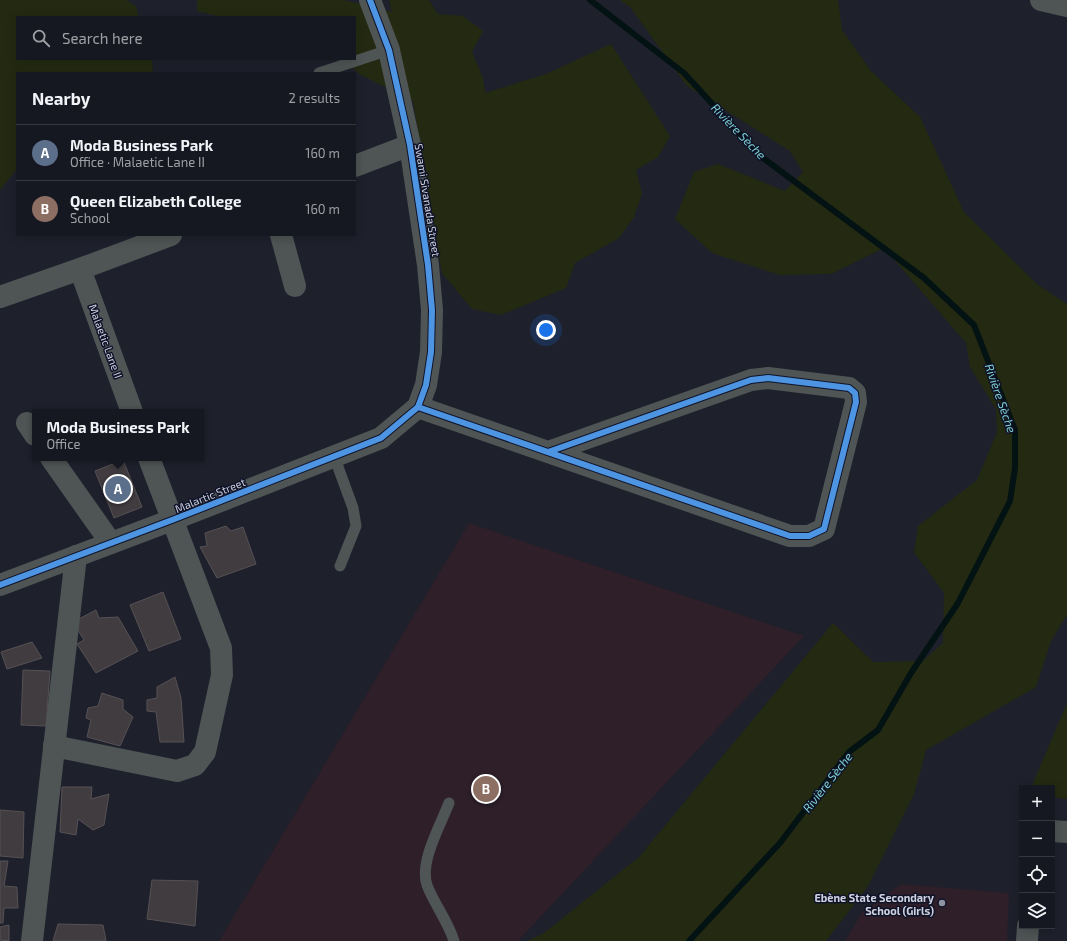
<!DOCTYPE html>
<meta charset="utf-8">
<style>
:root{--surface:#161821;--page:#23252e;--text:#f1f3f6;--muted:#9ea0a5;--line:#35373f;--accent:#9093a1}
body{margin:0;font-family:"Exo 2",sans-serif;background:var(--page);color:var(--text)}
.controls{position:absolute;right:12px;bottom:12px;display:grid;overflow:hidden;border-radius:0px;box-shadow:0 2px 10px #0003}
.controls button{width:36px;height:36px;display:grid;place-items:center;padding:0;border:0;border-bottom:1px solid var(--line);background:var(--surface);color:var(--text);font:20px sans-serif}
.you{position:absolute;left:546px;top:330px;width:14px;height:14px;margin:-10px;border:3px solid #fff;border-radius:50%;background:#1a73e8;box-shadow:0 0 0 6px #1a73e833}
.badge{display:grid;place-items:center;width:26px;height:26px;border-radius:50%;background:var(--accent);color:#fff;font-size:13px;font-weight:700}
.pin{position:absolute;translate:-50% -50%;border:2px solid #fff;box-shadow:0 1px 4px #0006}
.popup{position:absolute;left:32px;top:409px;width:172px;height:52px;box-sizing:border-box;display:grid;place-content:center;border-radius:0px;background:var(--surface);filter:drop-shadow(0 1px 3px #0005);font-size:13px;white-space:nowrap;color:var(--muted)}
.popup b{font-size:15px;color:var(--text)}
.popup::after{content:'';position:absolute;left:50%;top:100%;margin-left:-8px;border:8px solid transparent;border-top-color:var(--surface)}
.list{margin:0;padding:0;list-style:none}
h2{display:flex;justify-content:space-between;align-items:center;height:52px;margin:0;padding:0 16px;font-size:17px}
h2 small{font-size:13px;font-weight:400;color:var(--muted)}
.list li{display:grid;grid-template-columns:26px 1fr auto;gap:12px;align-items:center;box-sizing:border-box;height:56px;padding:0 16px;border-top:1px solid var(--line)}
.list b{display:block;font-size:15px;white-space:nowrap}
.list p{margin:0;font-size:13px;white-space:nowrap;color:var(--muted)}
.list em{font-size:13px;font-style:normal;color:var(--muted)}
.icon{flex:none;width:22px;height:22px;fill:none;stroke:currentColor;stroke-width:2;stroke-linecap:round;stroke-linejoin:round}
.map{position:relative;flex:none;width:1067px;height:941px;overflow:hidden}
.search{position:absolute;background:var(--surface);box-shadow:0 2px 10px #0003;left:16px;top:16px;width:340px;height:44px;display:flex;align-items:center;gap:10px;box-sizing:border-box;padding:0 14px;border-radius:0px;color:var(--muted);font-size:15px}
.panel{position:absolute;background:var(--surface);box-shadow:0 2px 10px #0003;left:16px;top:72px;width:340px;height:164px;border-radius:0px}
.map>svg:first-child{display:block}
.education{fill:#2e1f29}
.green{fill:#242a11}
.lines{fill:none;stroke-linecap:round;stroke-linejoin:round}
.stream{stroke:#031213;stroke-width:6}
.building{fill:#403c40;stroke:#565154}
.lane{stroke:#4f5455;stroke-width:11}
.street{stroke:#4f5455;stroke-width:22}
.cycleway-casing{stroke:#0f1328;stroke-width:8}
.cycleway{stroke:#4d94e3;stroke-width:6}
.poi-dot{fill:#9093a1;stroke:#0f1328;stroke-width:1.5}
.labels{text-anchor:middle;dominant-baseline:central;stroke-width:3;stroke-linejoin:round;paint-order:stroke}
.street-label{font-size:11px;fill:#cdd1e0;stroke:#0f1328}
.poi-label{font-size:11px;font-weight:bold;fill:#cdd1e0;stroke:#0f1328;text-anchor:end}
.water-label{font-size:12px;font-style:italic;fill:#7ed0d1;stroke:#0f1328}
</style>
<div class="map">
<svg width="1067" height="941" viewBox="0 0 1067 941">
<rect width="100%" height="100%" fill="#1e202c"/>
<g class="education">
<polygon points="469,523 804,636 518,941 219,941"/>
<polygon points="901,884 1009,893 1007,941 845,941 862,913"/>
</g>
<g class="green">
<polygon points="0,0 126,0 136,6 139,17 17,17 17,59 152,59 153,73 17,73 17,169 0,190"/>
<polygon points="197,0 344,0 392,12 389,0 429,0 438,14 463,16 483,31 472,52 483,78 485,93 546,74 611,44 670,136 658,157 636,170 642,193 634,217 619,238 575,263 566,288 501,315 472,309 442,273 413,101 361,75 342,59 355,59 355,17 221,17 197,11"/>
<polygon points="620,0 838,0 842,30 871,71 920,117 964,212 1038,285 1067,304 1067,615 1051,641 1036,687 926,750 914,794 868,886 826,941 527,941 544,933 639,857 833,623 873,662 923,661 943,643 944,593 914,552 918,526 977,480 997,432 996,409 970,367 966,343 884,248 831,274 780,275 712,253 675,219 694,172 718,164 785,191 803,172 790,151 687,86 630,7"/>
<polygon points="1067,703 1067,799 1052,797 1052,788 1031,788"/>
</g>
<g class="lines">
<polyline class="stream" points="590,0 684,73 759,155 924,278 974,325 1015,430 1015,468 1010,501 958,603 911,673 878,730 849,752 780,843 689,941"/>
</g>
<g class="building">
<polygon points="123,460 142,507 114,518 95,471"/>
<polygon points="226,526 231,531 243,527 256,564 217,578 200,547 207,546 205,533"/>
<polygon points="163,592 181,639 149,651 130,605"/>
<polygon points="96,610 99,618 118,617 138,651 96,673 77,644 84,640 73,622"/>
<polygon points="32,642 42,658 7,669 1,652"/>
<polygon points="23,670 50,671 46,726 21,725"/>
<polygon points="175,677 181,698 184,742 160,742 156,712 147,711 147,700 157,698 157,687"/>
<polygon points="102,693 123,700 123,709 133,717 120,746 87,737 91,720 86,718 88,708 98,706"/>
<polygon points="62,787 92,787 91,799 109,794 104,825 93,830 78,819 76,835 60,832"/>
<polygon points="0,810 24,812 23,858 0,856"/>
<polygon points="0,861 8,861 4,886 17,887 18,908 4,908 3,923 0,923"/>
<polygon points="152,880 198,881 195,926 147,919"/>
<polygon points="58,924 103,925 106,941 53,941"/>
<polygon points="9,925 9,941 0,940 0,927"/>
</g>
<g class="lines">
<g class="lane">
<polyline points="319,73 389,50"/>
<polyline points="334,456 353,508 356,526 340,566"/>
<path d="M449 803C441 824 419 862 427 885 434 904 448 921 454 941"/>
</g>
<g class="street">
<polyline points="1041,0 1067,6"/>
<polyline points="355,166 410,145"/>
<polyline points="281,235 295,286"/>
<polyline points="80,269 132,412"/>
<polyline points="0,297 80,269 171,235"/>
<polyline points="418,407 790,536 809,536 824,529 856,402 855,393 849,388 768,378 751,380 548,452"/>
<polyline points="27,423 35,435"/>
<polyline points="51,458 111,543"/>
<polyline points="0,585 172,520 381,438 418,407 426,385 431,352 432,310 428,265 410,145 389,50 370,0"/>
<polyline points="54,746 177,771 195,765 205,752 222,675 221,648 149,458"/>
<polyline points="1052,831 1067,832"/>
<polyline points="32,941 76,556"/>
<polyline points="1027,941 1028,926"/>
</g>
<defs>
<g id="cycleway">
<polyline points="418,407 790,536 809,536 824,529 856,402 855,393 849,388 768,378 751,380 548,452"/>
<polyline points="0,585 172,520 381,438 418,407 426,385 431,352 432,310 428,265 410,145 389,50 370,0"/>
</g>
</defs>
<use href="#cycleway" class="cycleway-casing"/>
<use href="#cycleway" class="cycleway"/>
</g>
<circle class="poi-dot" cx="942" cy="903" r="4"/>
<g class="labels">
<g class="street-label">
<text transform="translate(428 200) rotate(81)">Swami Sivanada Street</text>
<text transform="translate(106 341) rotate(70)">Malaetic Lane II</text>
<text transform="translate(210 495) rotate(-22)">Malartic Street</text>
</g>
<g class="poi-label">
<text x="934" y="897">Ebène State Secondary<tspan x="934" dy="13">School (Girls)</tspan></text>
</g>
<g class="water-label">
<text transform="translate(739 131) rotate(46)">Rivière Sèche</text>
<text transform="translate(1001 398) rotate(71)">Rivière Sèche</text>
<text transform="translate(827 782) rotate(-52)">Rivière Sèche</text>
</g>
</g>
</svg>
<div class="controls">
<button>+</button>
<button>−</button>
<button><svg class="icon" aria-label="locate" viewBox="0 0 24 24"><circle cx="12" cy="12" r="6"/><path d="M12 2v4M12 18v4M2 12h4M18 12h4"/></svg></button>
<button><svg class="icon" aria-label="layers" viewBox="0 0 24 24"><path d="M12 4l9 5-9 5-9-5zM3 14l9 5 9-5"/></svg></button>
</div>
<div class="you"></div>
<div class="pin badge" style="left:118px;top:489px;background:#5c6f8a">A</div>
<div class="popup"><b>Moda Business Park</b>Office</div>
<div class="pin badge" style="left:486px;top:789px;background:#8d6e63">B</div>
<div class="search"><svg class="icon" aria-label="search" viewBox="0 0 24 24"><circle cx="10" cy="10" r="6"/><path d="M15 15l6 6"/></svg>Search here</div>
<section class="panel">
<h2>Nearby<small>2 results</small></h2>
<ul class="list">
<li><span class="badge" style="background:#5c6f8a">A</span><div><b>Moda Business Park</b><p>Office · Malaetic Lane II</p></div><em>160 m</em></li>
<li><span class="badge" style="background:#8d6e63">B</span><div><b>Queen Elizabeth College</b><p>School</p></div><em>160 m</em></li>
</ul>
</section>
</div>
